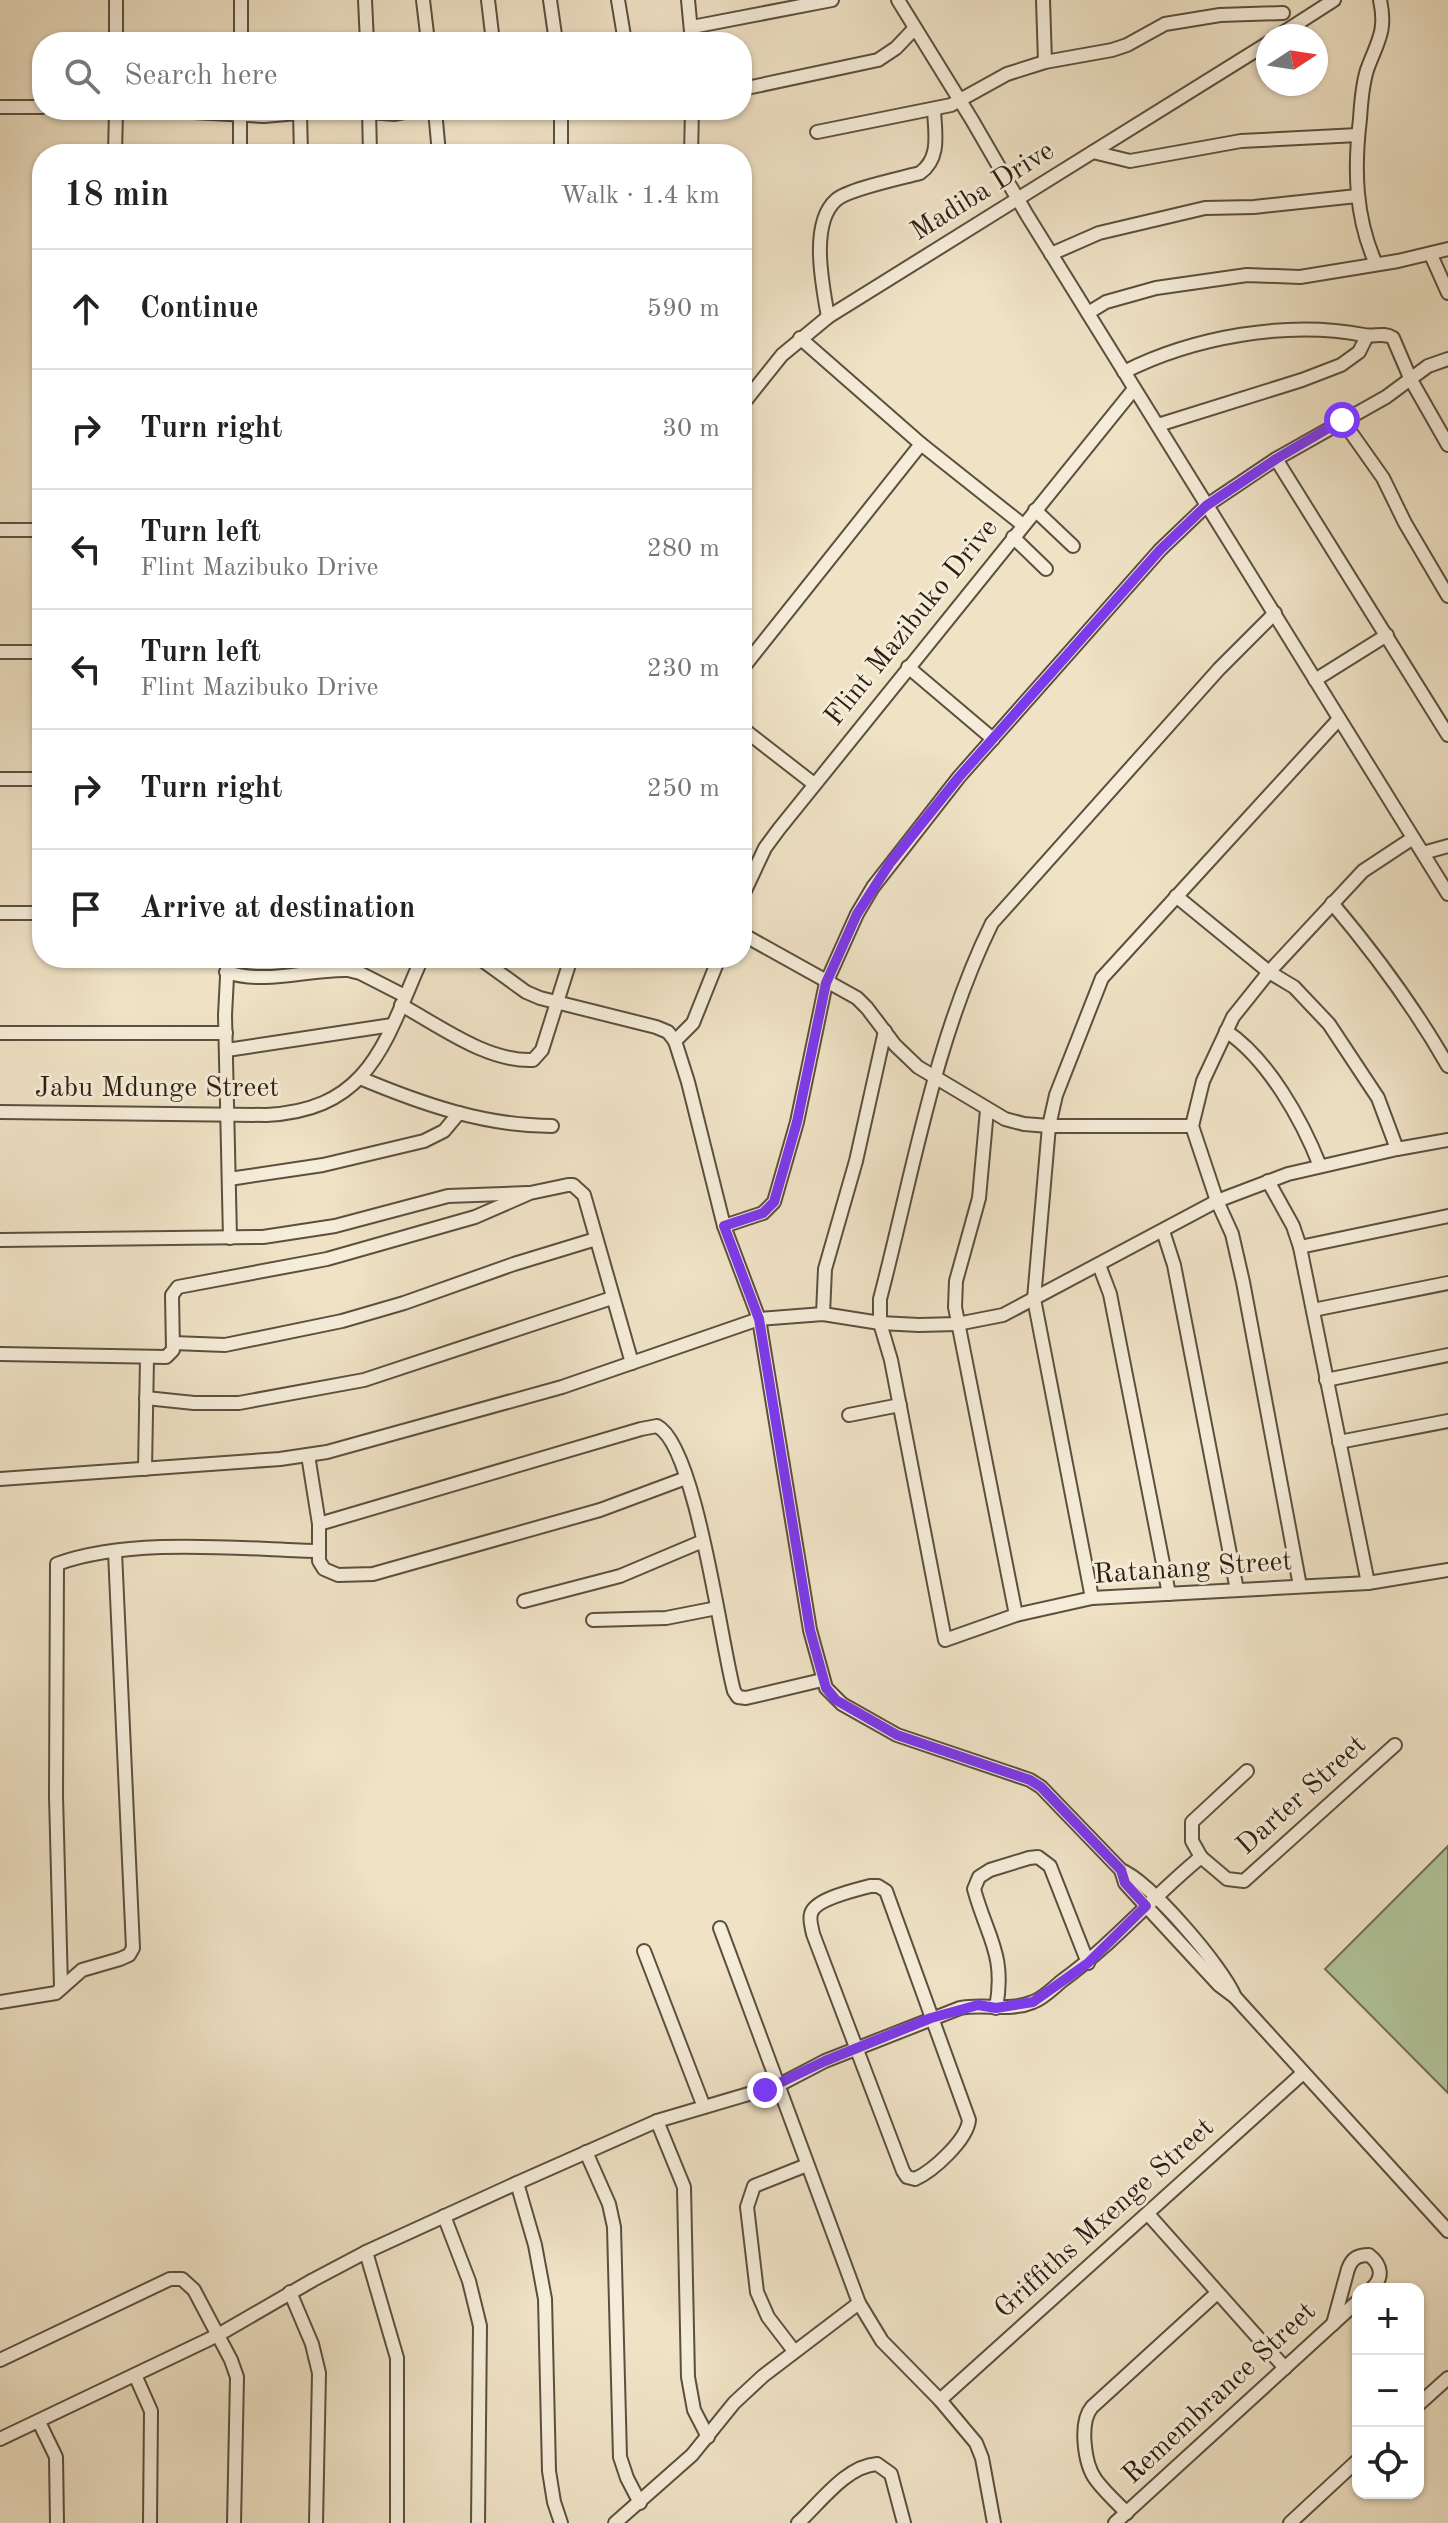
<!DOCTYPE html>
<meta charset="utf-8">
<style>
:root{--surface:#fff;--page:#f6f6f6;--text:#222;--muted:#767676;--line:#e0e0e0}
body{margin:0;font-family:"Old Standard TT",serif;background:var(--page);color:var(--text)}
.controls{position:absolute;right:24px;bottom:24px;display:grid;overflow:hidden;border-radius:16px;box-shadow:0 2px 6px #0004}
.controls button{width:72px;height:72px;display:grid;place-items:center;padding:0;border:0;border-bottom:2px solid var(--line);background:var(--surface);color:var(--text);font:40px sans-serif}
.compass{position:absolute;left:1256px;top:24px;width:72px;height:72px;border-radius:50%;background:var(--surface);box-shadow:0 2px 6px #0004;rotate:78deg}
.stop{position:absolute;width:24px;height:24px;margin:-18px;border:6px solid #7c3aed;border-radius:50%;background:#fff}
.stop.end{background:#7c3aed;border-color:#fff;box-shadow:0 2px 8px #0008}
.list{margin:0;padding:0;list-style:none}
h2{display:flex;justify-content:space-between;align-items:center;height:104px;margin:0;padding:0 32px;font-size:34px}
h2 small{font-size:26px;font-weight:400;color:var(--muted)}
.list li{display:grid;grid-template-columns:52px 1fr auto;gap:24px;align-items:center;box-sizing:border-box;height:120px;padding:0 32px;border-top:2px solid var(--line)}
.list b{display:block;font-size:30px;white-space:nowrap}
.list p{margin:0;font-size:26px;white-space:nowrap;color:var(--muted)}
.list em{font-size:26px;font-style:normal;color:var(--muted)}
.icon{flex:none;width:44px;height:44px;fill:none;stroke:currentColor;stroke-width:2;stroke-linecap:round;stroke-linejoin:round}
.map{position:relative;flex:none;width:1448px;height:2523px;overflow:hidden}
.search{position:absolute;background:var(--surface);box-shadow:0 2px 6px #0004;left:32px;top:32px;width:720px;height:88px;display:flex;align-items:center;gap:20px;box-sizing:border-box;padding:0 28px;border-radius:32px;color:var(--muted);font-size:30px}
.panel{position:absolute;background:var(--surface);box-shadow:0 2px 6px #0004;left:32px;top:144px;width:720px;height:824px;border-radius:32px}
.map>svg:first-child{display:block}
.green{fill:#b2c49a;stroke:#6e7256;stroke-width:2}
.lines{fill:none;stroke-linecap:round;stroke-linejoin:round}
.minor-casing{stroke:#5b503e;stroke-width:16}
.minor{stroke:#f5ecd9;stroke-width:12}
.route{stroke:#7c3aed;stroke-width:10}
.labels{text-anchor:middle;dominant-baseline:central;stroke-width:6;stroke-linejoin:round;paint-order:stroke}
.street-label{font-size:28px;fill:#2a1f11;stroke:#f5ecd9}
</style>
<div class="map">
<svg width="1448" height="2523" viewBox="0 0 1448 2523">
<rect width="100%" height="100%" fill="#efe2c5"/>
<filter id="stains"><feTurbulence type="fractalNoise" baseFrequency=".0025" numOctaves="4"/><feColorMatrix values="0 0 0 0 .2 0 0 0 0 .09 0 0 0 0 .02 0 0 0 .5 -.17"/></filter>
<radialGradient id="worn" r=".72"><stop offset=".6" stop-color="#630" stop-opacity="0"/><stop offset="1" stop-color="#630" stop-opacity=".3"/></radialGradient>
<polygon class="green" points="1448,1846 1448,2093 1325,1969"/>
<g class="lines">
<defs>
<g id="minor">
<polyline points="365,0 367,42"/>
<polyline points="423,0 428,42"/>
<polyline points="488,0 493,42"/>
<polyline points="550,0 556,42"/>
<polyline points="618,0 625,42"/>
<polyline points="688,0 692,42"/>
<polyline points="898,0 972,120 1027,215 1448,894"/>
<polyline points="1043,0 1045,62"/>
<polyline points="692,27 832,0"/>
<polyline points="1278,36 1334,0"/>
<polyline points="116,42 116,0"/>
<polyline points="241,42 241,0"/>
<polyline points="742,89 878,60 896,48 915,28"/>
<polyline points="0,107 42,107"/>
<polyline points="156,110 264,116 330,110"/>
<polyline points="369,110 370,154"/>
<polyline points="435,110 439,154"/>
<polyline points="561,110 561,154"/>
<polyline points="369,112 395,114 416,110"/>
<polyline points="300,113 301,154"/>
<polyline points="817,132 951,105 1007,74 1045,62 1112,50 1127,45 1165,24 1220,15 1283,13"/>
<polyline points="1093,152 1130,161 1241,141 1358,135"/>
<polyline points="115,154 116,110"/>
<polyline points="240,154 240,110"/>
<polyline points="691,154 692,110"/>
<polyline points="1051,254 1099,233 1205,208 1254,207 1357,196"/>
<polyline points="1431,255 1448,293"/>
<path d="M1376 264C1355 217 1354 169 1360 119 1361 103 1362 86 1367 70 1377 42 1387 32 1380 0"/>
<polyline points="1088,313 1106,302 1156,288 1247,275 1300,277 1398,261 1448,249"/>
<path d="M828 317C823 287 809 224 836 200 848 189 902 178 920 173 941 158 935 133 934 110"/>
<polyline points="800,338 921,444 1023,525"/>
<path d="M1124 372C1193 337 1288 320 1364 335 1374 337 1384 332 1393 338L1411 380 1448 445"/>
<polyline points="742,405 782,355 828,317 1268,43"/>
<polyline points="1342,420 1383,478 1405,523 1448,596"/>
<polyline points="1158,425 1302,380 1341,365 1359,352 1367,336"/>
<polyline points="1276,459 1448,735"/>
<polyline points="1035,510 1073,546"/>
<polyline points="0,530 42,530"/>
<polyline points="1013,537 1046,569"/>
<path d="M1275 613 1219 669 992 923C934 1041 913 1173 880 1299V1323L891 1360 945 1640 1016 1615 1092 1598 1368 1583 1448 1570"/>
<polyline points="0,652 42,652"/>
<polyline points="908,667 993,739"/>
<polyline points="742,669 921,444"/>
<polyline points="1315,680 1387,635"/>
<polyline points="742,728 814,784"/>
<polyline points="0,779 42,779"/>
<polyline points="1423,853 1448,846"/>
<polyline points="1176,896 1269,972 1294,987 1329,1024 1378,1098 1397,1149"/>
<polyline points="742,897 765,848 779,829 1134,389"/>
<path d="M1332 903C1375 954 1415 1008 1448 1066"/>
<polyline points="0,913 42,913"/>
<polyline points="742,934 857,998 867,1008 895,1045 918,1067 1005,1119 1024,1124 1049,1126 1192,1126"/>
<polyline points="228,958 225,1015 230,1238"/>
<polyline points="479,958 526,992 540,998 656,1027 668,1032 675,1041"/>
<path d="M719 958 693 1023 675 1041 688 1082 724 1226 759 1319 810 1630 826 1688 842 1704 897 1735 1030 1780 1041 1787 1121 1870C1150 1882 1223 1967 1235 1997"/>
<path d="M226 972C268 985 306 969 348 970L360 973 405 996"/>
<path d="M401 1005C440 1026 487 1062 533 1060L542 1050 571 958"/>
<path d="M1226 1031C1268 1059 1302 1120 1320 1166"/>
<polyline points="0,1033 226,1033"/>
<polyline points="227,1050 392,1025"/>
<path d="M360 1078C422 1104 485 1126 552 1126"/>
<polyline points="987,1110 979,1198 956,1281 955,1307 1016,1615"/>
<path d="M0 1112 266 1115C371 1110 385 1041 422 958"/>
<polyline points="229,1179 323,1165 424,1141 444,1131 459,1113"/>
<polyline points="1268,1181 1293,1226 1300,1247 1368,1583"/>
<polyline points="724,1226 763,1213 774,1202 797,1122 826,983 857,914 873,887 959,777 1160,550 1206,506 1276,459 1386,397 1428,366 1448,359"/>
<polyline points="1163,1231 1174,1265 1237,1590"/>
<polyline points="0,1240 263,1237 335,1226 448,1196 527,1193"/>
<polyline points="1300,1247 1448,1216"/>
<polyline points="1099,1265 1110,1294 1169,1594"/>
<polyline points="1313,1310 1448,1283"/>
<polyline points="823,1314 825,1269 856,1161 885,1031"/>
<polyline points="173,1343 225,1345 342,1321 404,1303 514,1264 596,1239"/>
<polyline points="0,1354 166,1357 173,1350 172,1295 178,1287 327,1259 475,1217 530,1193 568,1185 573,1185 584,1195 632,1363"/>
<polyline points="1326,1380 1448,1355"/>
<polyline points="146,1398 194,1403 239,1403 364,1380 612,1298"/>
<polyline points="849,1415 900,1405"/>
<polyline points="1339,1442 1448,1421"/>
<polyline points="308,1455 319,1524 319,1561 324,1569 338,1575 373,1574 600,1510 686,1478"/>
<polyline points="145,1469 147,1358"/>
<polyline points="0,1479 280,1459 327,1452 562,1387 759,1319 823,1314 880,1323 919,1325 957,1324 1003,1315 1217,1201 1288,1174 1397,1149 1448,1140"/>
<path d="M319 1524 641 1429 657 1426C696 1445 721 1644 734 1691L738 1697 746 1698 822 1680"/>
<polyline points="1300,1586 1243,1282 1232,1234 1217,1201 1192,1126 1203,1081 1233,1017 1269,972 1363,871 1413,838"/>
<polyline points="1092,1598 1034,1299 1049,1126 1056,1095 1102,978 1339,719"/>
<polyline points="524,1601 620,1576 703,1541"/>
<polyline points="593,1620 666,1618 717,1608"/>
<polyline points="1201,1857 1192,1841 1192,1822 1247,1771"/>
<polyline points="1121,1870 1125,1883 1146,1906 1219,1985 1235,1997 1448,2231"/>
<path d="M870 1886H878L886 1891 969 2120C967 2140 933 2171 915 2179L907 2177 903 2171 813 1934C812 1928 809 1920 811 1914 814 1899 856 1890 870 1886Z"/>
<polyline points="720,1928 859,2303 882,2341 940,2400 976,2443 982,2458 994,2523"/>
<polyline points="644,1951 704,2107"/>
<path d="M61 1987 56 1796 57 1564C131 1537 241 1549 319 1551"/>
<polyline points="0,2002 56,1993 82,1970 120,1959 129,1955 133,1948 115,1552"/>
<path d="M996 2008C1006 1954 987 1937 974 1889L979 1877 990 1870 1029 1858 1038 1857 1050 1866 1088 1963"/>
<polyline points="657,2121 684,2187 688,2377 694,2410 708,2437"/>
<polyline points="586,2152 609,2204 614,2227 620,2457 627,2478 640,2503"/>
<polyline points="517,2183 535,2245 545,2299 549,2471 554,2502 561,2523"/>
<polyline points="1148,2214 1285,2368"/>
<polyline points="444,2216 469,2281 480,2326 478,2523"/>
<polyline points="366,2252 397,2358 397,2523"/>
<polyline points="290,2292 312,2344 319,2373 316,2523"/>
<path d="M1333 2324 1348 2269C1352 2258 1358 2255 1369 2255 1382 2265 1384 2278 1371 2289"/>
<polyline points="794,2351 768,2317 757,2292 747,2207 754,2186 807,2165"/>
<polyline points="0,2360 170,2279 182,2279 194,2290 231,2360 237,2377 234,2523"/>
<polyline points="135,2375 151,2411 150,2523"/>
<polyline points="940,2400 1303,2073"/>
<polyline points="1418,2405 1448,2378"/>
<polyline points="39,2422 56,2457 57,2523"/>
<path d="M0 2439 218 2335 313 2280 366 2252 517 2183 657 2121 779 2085 825 2061 960 2008C984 2003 1009 2012 1033 2002 1044 1998 1054 1987 1063 1980 1113 1944 1153 1896 1201 1857L1227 1879 1244 1881 1395 1745"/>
<path d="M1127 2513C1117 2503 1105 2492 1096 2480 1084 2464 1079 2422 1092 2407L1217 2293"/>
<polyline points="615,2523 692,2455 734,2403 763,2376 859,2303"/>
<path d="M798 2523C820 2503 846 2466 877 2464L891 2474 904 2523"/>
<polyline points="1115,2523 1358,2301"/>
<polyline points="1290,2523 1358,2460"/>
</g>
</defs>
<use href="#minor" class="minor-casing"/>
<use href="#minor" class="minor"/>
</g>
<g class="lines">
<polyline class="route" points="765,2090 825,2061 931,2018 978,2005 996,2008 1033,2002 1088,1963 1146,1906 1125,1883 1121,1870 1041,1787 1030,1780 897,1735 836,1700 826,1688 810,1630 759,1319 724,1226 763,1213 774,1202 797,1122 826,983 857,914 890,863 959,777 1160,550 1206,506 1276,459 1342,420"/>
</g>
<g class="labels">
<g class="street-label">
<text transform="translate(983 192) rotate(-32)">Madiba Drive</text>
<text transform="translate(912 623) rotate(-51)">Flint Mazibuko Drive</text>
<text x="157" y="1089">Jabu Mdunge Street</text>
<text transform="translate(1193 1569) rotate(-4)">Ratanang Street</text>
<text transform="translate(1302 1796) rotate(-42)">Darter Street</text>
<text transform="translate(1105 2219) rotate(-42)">Griffiths Mxenge Street</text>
<text transform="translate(1220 2394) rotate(-43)">Remembrance Street</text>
</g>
</g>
<rect width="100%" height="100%" filter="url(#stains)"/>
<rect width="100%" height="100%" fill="url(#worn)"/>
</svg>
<div class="controls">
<button>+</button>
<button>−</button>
<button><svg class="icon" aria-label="locate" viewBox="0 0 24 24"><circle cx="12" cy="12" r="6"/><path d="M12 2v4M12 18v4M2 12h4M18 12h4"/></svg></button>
</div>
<svg class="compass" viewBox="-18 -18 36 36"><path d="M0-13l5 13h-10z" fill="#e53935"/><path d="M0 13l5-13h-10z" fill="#767676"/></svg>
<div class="stop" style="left:1342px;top:420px"></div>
<div class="stop end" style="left:765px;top:2090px"></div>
<div class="search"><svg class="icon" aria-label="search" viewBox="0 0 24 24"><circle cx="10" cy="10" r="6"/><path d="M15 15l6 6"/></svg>Search here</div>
<section class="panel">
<h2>18 min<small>Walk · 1.4 km</small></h2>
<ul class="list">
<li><svg class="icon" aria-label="ahead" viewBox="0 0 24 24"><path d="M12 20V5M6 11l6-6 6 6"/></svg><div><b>Continue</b></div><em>590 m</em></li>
<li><svg class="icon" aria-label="right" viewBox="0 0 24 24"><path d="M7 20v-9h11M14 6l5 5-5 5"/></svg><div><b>Turn right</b></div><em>30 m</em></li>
<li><svg class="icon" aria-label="left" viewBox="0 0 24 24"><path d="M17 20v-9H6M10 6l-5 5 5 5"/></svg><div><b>Turn left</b><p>Flint Mazibuko Drive</p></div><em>280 m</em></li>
<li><svg class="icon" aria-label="left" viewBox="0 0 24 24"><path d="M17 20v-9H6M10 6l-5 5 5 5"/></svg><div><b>Turn left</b><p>Flint Mazibuko Drive</p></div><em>230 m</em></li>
<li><svg class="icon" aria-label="right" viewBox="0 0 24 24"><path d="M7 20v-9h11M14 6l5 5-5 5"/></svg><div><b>Turn right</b></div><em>250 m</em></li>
<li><svg class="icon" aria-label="arrive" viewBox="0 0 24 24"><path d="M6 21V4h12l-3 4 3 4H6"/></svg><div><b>Arrive at destination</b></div></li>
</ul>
</section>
</div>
